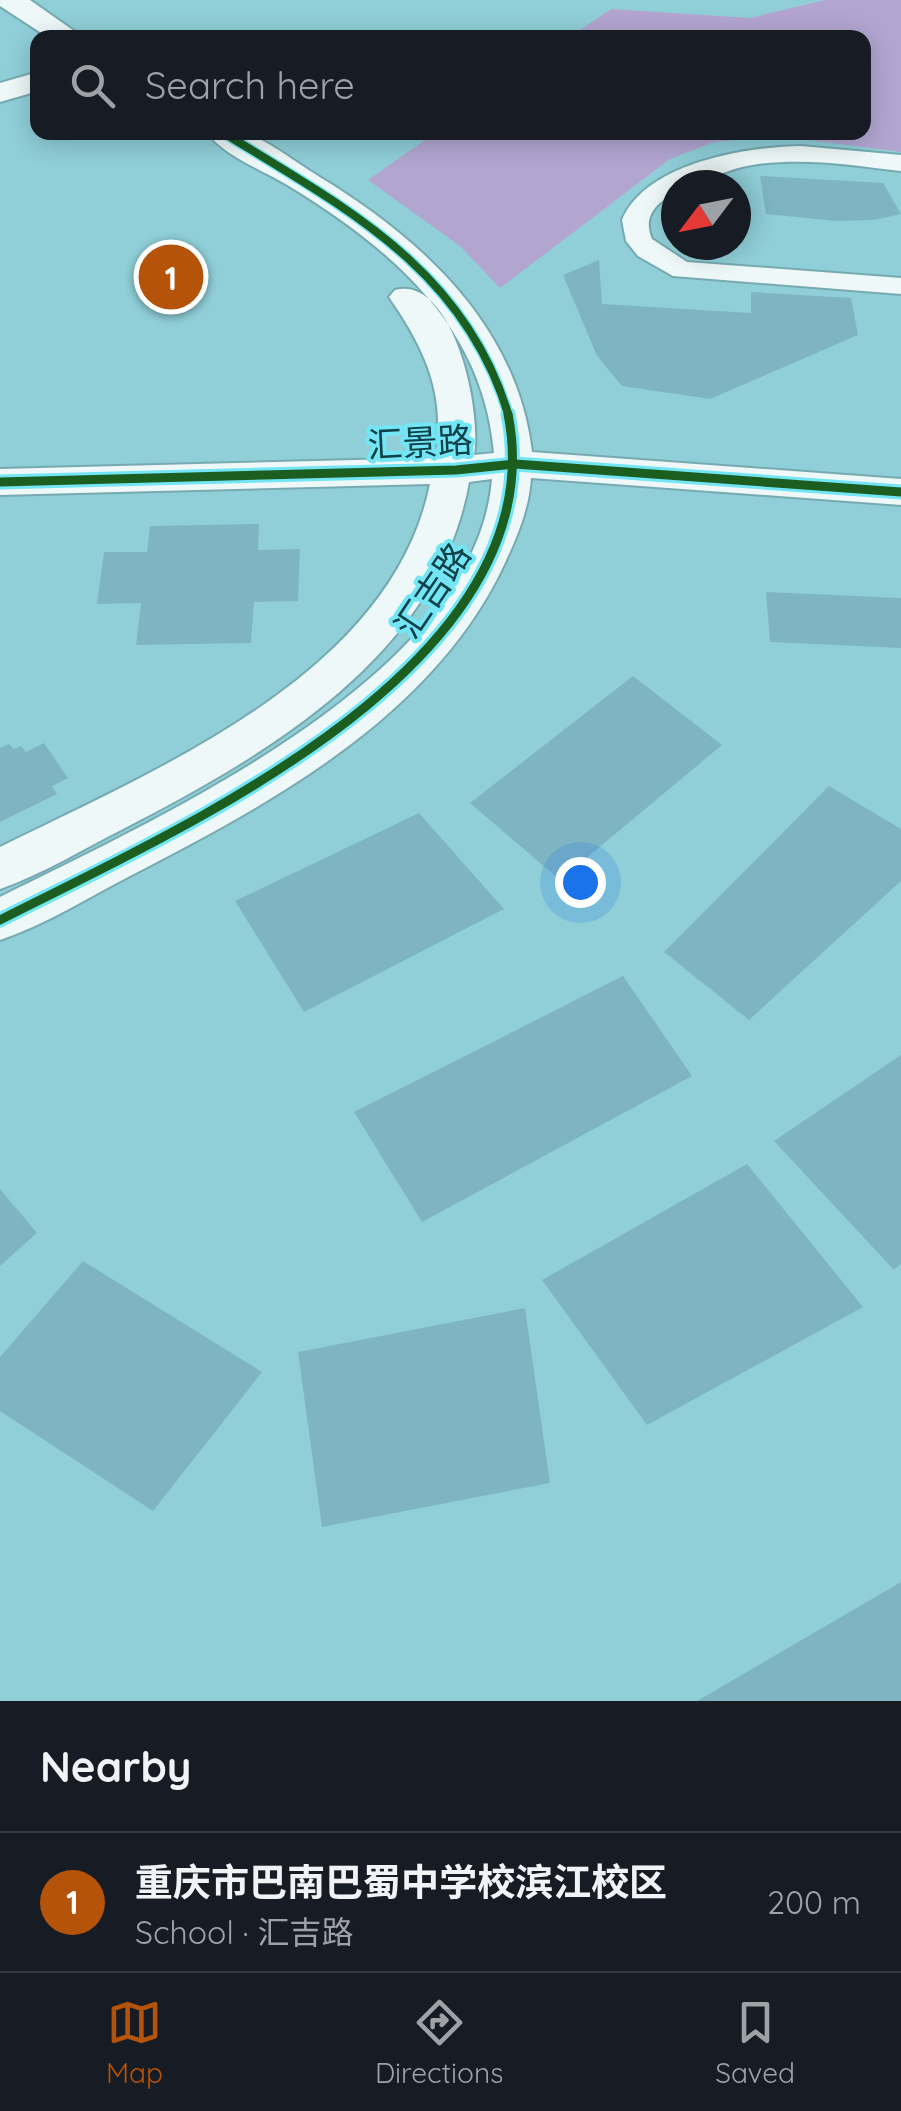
<!DOCTYPE html>
<meta charset="utf-8">
<style>
:root{--surface:#171b24;--page:#20242c;--text:#f1f3f6;--muted:#9ea1a6;--line:#363941;--accent:#b45309}
body{margin:0;font-family:Quicksand,"Noto Sans SC",sans-serif;background:var(--page);color:var(--text)}
.compass{position:absolute;left:661px;top:170px;width:90px;height:90px;border-radius:50%;background:var(--surface);box-shadow:0 5px 25px #0003;rotate:238deg}
.you{position:absolute;left:580px;top:882px;width:35px;height:35px;margin:-25px;border:8px solid #fff;border-radius:50%;background:#1a73e8;box-shadow:0 0 0 15px #1a73e833}
.badge{display:grid;place-items:center;width:65px;height:65px;border-radius:50%;background:var(--accent);color:#fff;font-size:32px;font-weight:700}
.pin{position:absolute;translate:-50% -50%;border:5px solid #fff;box-shadow:0 2px 10px #0006}
.list{margin:0;padding:0;list-style:none}
h2{display:flex;justify-content:space-between;align-items:center;height:130px;margin:0;padding:0 40px;font-size:42px}
h2 small{font-size:32px;font-weight:400;color:var(--muted)}
.list li{display:grid;grid-template-columns:65px 1fr auto;gap:30px;align-items:center;box-sizing:border-box;height:140px;padding:0 40px;border-top:2px solid var(--line)}
.list b{display:block;font-size:38px;white-space:nowrap}
.list p{margin:0;font-size:32px;white-space:nowrap;color:var(--muted)}
.list em{font-size:32px;font-style:normal;color:var(--muted)}
.icon{flex:none;width:55px;height:55px;fill:none;stroke:currentColor;stroke-width:2;stroke-linecap:round;stroke-linejoin:round}
.map{position:relative;flex:none;width:901px;height:1701px;overflow:hidden}
.search{position:absolute;background:var(--surface);box-shadow:0 5px 25px #0003;left:30px;right:30px;top:30px;height:110px;display:flex;align-items:center;gap:25px;box-sizing:border-box;padding:0 35px;border-radius:20px;color:var(--muted);font-size:38px}
.sheet{height:270px;background:var(--surface)}
nav{display:flex;justify-content:space-around;align-items:center;box-sizing:border-box;height:140px;border-top:2px solid var(--line);background:var(--surface);font-size:28px;color:var(--muted)}
nav a{display:grid;justify-items:center;gap:5px}
nav .on{color:var(--accent)}
.map>svg:first-child{display:block}
.green{fill:#b2a6d1}
.building{fill:#7fb5c3}
.lines{fill:none;stroke-linecap:round;stroke-linejoin:round}
.minor-casing{stroke:#76aab0;stroke-width:4}
.tertiary-casing{stroke:#76aab0;stroke-width:4}
.minor{fill:#eef8f9;fill-rule:evenodd}
.tertiary{fill:#eef8f9;fill-rule:evenodd}
.cycleway-far1-casing{stroke:#73e5f5;stroke-width:11}
.cycleway-casing{stroke:#73e5f5;stroke-width:15}
.cycleway-far1{stroke:#1b5e20;stroke-width:8}
.cycleway{stroke:#1b5e20;stroke-width:9}
.labels{text-anchor:middle;dominant-baseline:central;stroke-width:8;stroke-linejoin:round;paint-order:stroke}
.street-label{font-size:35px;fill:#0e4148;stroke:#73e5f5}
</style>
<div class="map">
<svg width="901" height="1701" viewBox="0 0 901 1701">
<rect width="100%" height="100%" fill="#90cfd8"/>
<polygon class="green" points="825,0 901,0 901,152 794,138 751,137 711,143 670,159 500,288 460,246 368,180 435,133 864,132 864,38 570,37 611,9 750,18"/>
<g class="building">
<polygon points="760,176 883,183 901,214 874,220 836,221 766,214"/>
<polygon points="599,260 602,304 751,313 751,292 851,298 858,335 710,399 622,386 597,356 563,275"/>
<polygon points="259,524 258,550 300,549 298,601 254,602 251,643 136,645 141,603 97,604 104,552 147,552 150,526"/>
<polygon points="766,592 901,598 901,648 770,642"/>
<polygon points="633,676 722,745 560,880 470,803"/>
<polygon points="44,743 68,778 52,786 57,794 0,822 0,748 9,744 14,749 21,746 26,752"/>
<polygon points="829,786 901,829 901,881 749,1020 664,952"/>
<polygon points="419,813 504,909 304,1012 235,901"/>
<polygon points="623,976 692,1076 422,1222 354,1112"/>
<polygon points="901,1055 901,1264 894,1270 774,1141"/>
<polygon points="747,1164 863,1307 647,1425 542,1280"/>
<polygon points="0,1189 37,1233 0,1266"/>
<polygon points="83,1261 262,1372 153,1511 0,1411 0,1357"/>
<polygon points="525,1308 550,1483 322,1527 298,1352"/>
<polygon points="901,1582 901,1701 697,1701"/>
</g>
<g class="lines">
<defs>
<path id="minor" d="M801 146 901 155V171C851 165 801 157 752 165 725 169 702 185 676 185V193C657 202 642 216 652 239L687 262 901 278V294L673 276 638 256 626 241 622 220C646 163 745 147 801 146Z"/>
<g id="tertiary">
<polygon points="0,0 30,0 84,38 49,38 0,6"/>
<polygon points="38,72 38,91 0,102 0,83"/>
<path d="M207 132C218 132 234 130 245 133 266 139 298 164 318 176 422 239 517 326 532 452L901 479V505L531 478C529 509 517 537 504 565 433 716 272 803 130 876 87 898 45 925 0 940V897C155 819 476 678 492 479L469 482C438 656 268 754 123 829 83 849 43 874 0 889V847C157 769 392 674 430 484L0 495V469L435 458C447 395 424 347 389 297L395 290C454 275 482 412 474 455L494 453C483 326 392 249 289 186 265 171 223 156 207 132Z"/>
</g>
</defs>
<use href="#minor" class="minor-casing"/>
<use href="#tertiary" class="tertiary-casing"/>
<use href="#minor" class="minor"/>
<use href="#tertiary" class="tertiary"/>
<defs>
<path id="cycleway-far1" d="M222 132C344 207 466 269 509 417"/>
<g id="cycleway">
<polyline points="0,482 456,470 515,464 901,492"/>
<path d="M0 920C177 830 558 665 508 414"/>
</g>
</defs>
<use href="#cycleway-far1" class="cycleway-far1-casing"/>
<use href="#cycleway" class="cycleway-casing"/>
<use href="#cycleway-far1" class="cycleway-far1"/>
<use href="#cycleway" class="cycleway"/>
</g>
<g class="labels">
<g class="street-label">
<text transform="translate(420 442) rotate(-3)">汇景路</text>
<text transform="translate(432 590) rotate(-56)">汇吉路</text>
</g>
</g>
</svg>
<svg class="compass" viewBox="-18 -18 36 36"><path d="M0-13l5 13h-10z" fill="#e53935"/><path d="M0 13l5-13h-10z" fill="#9ea1a6"/></svg>
<div class="you"></div>
<div class="pin badge" style="left:171px;top:277px">1</div>
<div class="search"><svg class="icon" aria-label="search" viewBox="0 0 24 24"><circle cx="10" cy="10" r="6"/><path d="M15 15l6 6"/></svg>Search here</div>
</div>
<section class="sheet">
<h2>Nearby<small></small></h2>
<ul class="list">
<li><span class="badge">1</span><div><b>重庆市巴南巴蜀中学校滨江校区</b><p>School · 汇吉路</p></div><em>200 m</em></li>
</ul>
</section>
<nav>
<a class="on"><svg class="icon" aria-label="map" viewBox="0 0 24 24"><path d="M3 6l6-2 6 2 6-2v14l-6 2-6-2-6 2zM9 4v14M15 6v14"/></svg>Map</a>
<a><svg class="icon" aria-label="directions" viewBox="0 0 24 24"><path d="M12 3l9 9-9 9-9-9zM9 14v-3h6M13 9l2 2-2 2"/></svg>Directions</a>
<a><svg class="icon" aria-label="saved" viewBox="0 0 24 24"><path d="M7 4h10v16l-5-4-5 4z"/></svg>Saved</a>
</nav>
